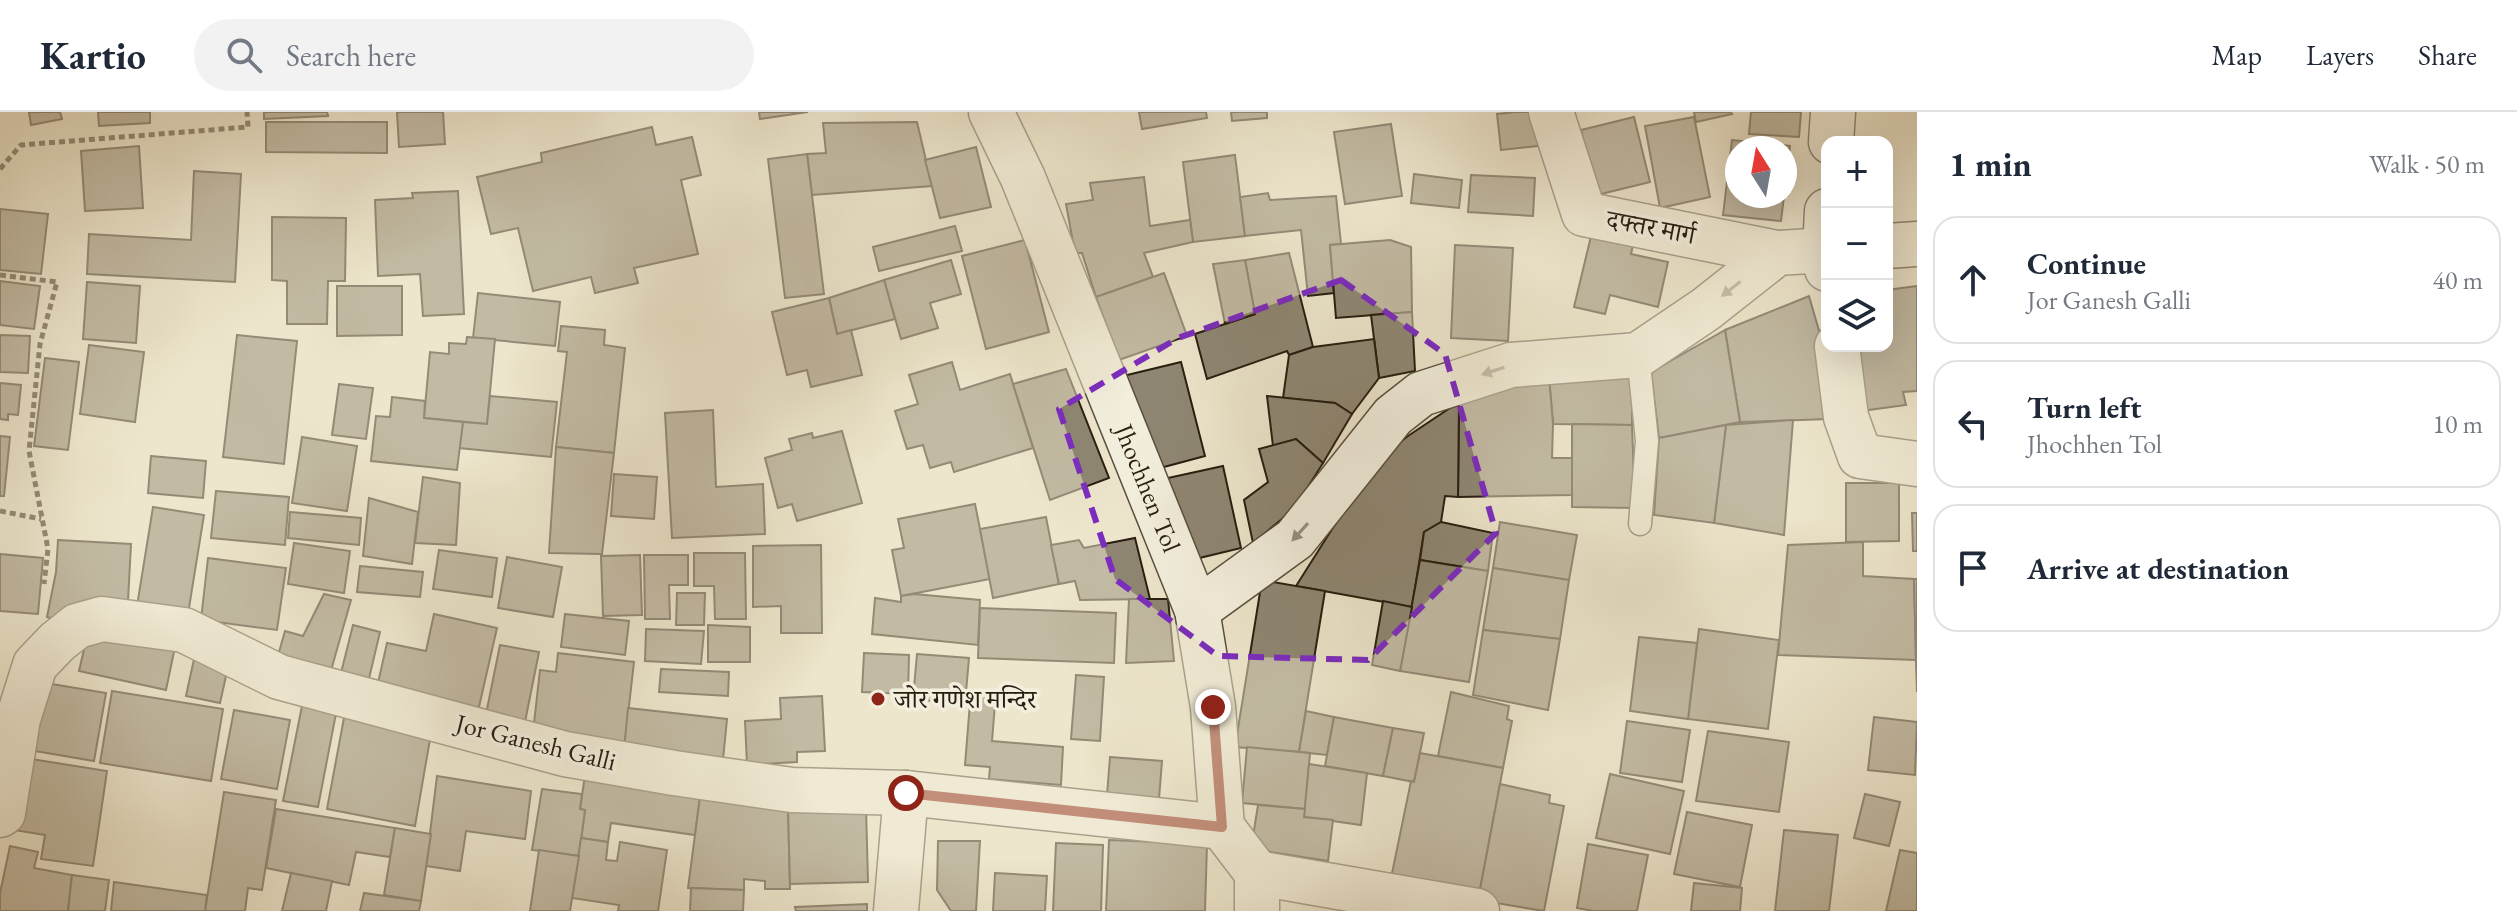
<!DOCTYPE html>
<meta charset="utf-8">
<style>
:root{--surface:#fff;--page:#f2f2f3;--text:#1f2937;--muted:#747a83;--line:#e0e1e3}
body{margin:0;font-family:"EB Garamond","Noto Serif Devanagari",serif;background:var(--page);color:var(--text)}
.controls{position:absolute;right:24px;top:24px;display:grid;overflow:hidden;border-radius:16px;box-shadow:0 8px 32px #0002}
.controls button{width:72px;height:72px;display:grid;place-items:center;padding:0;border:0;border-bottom:2px solid var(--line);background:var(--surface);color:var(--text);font:40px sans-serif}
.compass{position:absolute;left:1725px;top:24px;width:72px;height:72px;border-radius:50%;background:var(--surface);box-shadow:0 8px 32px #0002;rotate:349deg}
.stop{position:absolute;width:24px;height:24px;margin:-18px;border:6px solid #8f2418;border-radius:50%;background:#fff}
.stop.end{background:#8f2418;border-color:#fff;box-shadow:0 2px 8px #0008}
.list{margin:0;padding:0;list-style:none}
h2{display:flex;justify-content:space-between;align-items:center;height:104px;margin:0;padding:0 32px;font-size:34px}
h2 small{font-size:26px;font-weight:400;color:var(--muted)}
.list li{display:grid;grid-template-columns:52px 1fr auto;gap:24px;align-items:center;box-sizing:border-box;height:128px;margin:0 16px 16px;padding:0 16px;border:2px solid var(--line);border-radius:24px}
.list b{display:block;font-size:30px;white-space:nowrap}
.list p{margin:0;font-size:26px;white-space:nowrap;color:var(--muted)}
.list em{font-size:26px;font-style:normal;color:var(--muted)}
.icon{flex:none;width:44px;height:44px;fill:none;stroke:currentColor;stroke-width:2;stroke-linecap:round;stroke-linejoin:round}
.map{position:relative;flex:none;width:1917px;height:799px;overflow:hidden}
header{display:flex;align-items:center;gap:48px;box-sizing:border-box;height:112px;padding:0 40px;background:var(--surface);border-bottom:2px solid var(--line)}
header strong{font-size:38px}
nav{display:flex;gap:44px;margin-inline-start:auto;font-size:28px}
.search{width:560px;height:72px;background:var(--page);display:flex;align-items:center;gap:20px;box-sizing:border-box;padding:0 28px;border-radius:44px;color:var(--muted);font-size:30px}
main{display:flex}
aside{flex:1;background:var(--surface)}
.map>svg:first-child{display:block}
.building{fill:#8e8672;stroke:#281d10;stroke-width:2}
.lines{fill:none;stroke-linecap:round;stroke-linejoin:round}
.lane-casing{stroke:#594f3f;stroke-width:25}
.street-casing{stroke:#594f3f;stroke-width:47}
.secondary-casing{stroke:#281d10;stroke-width:47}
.path{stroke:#281d10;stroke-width:5;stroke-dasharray:6 4;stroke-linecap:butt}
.lane{stroke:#f3efde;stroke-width:22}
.street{stroke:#f3efde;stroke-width:44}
.secondary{stroke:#f3efde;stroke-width:44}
.oneway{fill:#989081}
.route{stroke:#8f2418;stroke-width:10}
.marked{fill:none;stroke:#7b2cbf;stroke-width:6;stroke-dasharray:16 10;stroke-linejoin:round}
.poi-dot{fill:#8f2418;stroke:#f3efde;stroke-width:3}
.labels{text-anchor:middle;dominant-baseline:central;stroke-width:7;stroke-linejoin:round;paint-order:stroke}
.street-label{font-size:26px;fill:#281d10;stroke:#f3efde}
.poi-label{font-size:26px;fill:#281d10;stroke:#f3efde;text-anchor:start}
</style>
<header>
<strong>Kartio</strong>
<div class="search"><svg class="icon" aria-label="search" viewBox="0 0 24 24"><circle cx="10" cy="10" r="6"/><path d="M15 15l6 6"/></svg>Search here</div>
<nav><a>Map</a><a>Layers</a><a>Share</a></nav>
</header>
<main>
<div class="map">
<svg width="1917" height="799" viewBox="0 0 1917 799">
<rect width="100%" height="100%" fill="#ede6cc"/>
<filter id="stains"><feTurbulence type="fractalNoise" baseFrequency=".0025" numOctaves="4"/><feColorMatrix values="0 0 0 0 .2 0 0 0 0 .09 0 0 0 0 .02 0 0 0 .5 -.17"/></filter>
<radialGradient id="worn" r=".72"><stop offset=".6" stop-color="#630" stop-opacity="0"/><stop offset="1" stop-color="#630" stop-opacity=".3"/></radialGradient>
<g class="building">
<polygon points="29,0 60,0 62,7 31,13"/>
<polygon points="98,0 150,0 150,11 99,14"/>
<polygon points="264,0 327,0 328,4 264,7"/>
<polygon points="397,0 443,0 445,32 399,35"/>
<polygon points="759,0 808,0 760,7"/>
<polygon points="1139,0 1206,0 1207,6 1142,17"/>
<polygon points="1231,0 1267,0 1267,6 1232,9"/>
<polygon points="1515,0 1543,0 1546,33 1501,38 1497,2"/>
<polygon points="1694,0 1731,0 1732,2 1696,10"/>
<polygon points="1751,0 1801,0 1799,25 1749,22"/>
<polygon points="1634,5 1650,70 1597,83 1581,18"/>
<polygon points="1694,5 1710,85 1660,96 1645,14"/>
<polygon points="266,10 387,10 387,41 266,40"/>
<polygon points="917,10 932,74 812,83 807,42 826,41 823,11"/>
<polygon points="1391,12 1402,84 1345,92 1334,20"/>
<polygon points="652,15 656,33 692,25 701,63 681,68 698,142 634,156 638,171 595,181 591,165 533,179 518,116 491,122 477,65 542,50 541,41"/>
<polygon points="1732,28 1790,34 1785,77 1785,36 1737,36 1737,84 1784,84 1781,109 1723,103"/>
<polygon points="139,34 143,96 85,99 81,39"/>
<polygon points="976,35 991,95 940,106 925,48"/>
<polygon points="807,42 824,182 785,186 768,47"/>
<polygon points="1235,43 1245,124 1193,130 1183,50"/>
<polygon points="194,59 241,62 235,170 87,162 89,122 191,128"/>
<polygon points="1414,62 1462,68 1459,96 1411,91"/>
<polygon points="1471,63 1535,66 1533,104 1468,100"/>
<polygon points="1144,65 1150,114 1190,108 1193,130 1144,141 1153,165 1096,185 1082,141 1075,141 1066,92 1093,88 1090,71"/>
<polygon points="458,79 464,202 423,204 420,162 378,164 375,88 413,86 412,81"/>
<polygon points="1268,81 1270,88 1336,84 1341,132 1330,133 1334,181 1308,184 1301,118 1245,124 1240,85"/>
<polygon points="0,97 48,102 41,162 0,158"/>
<polygon points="272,105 346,106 345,169 328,169 327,212 287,212 287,169 272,168"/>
<polygon points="955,114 962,139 879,159 873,135"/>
<polygon points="1592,120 1634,129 1631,142 1668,150 1658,195 1610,183 1605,202 1574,195"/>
<polygon points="1025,128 1049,220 986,237 962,144"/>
<polygon points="1390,128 1411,135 1412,200 1336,206 1330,133"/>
<polygon points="1455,133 1513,136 1508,229 1451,226"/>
<polygon points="1289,141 1313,235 1289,243 1287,239 1207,267 1195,222 1255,202 1245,148"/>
<polygon points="951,148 961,182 930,191 938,216 901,227 884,168"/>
<polygon points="1245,148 1255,202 1225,212 1213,152"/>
<polygon points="1164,161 1187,224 1119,248 1096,185"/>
<polygon points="884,168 895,207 837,222 829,186"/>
<polygon points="0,169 40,174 34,217 0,213"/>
<polygon points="87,170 140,174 136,231 83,227"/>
<polygon points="337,174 402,174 402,223 337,224"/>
<polygon points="1917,174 1917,279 1903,280 1906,293 1861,299 1854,234 1887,234 1887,178"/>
<polygon points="478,181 560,190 555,234 473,226"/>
<polygon points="1809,184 1822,229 1829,307 1740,310 1725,218"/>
<polygon points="829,186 837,222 851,218 862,263 811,275 807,258 787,263 772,200"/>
<polygon points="1412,200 1415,259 1379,266 1371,203"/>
<polygon points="561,214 605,218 604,233 625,236 614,341 556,335 567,240 558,239"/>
<polygon points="1725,218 1740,310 1659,326 1651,260"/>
<polygon points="0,223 30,224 28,261 0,260"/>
<polygon points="237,223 297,229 284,352 223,345"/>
<polygon points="467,225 495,227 487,312 424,306 430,240 449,242 449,231 466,232"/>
<polygon points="1374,227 1379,266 1352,302 1335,291 1283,286 1289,243 1313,235"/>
<polygon points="89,233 144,240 135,310 80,302"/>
<polygon points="45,246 79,250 68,338 34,334"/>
<polygon points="952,250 960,278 1010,262 1033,336 954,360 951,350 930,356 923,333 907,337 895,299 918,292 909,263"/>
<polygon points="1181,250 1205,344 1149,359 1123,264"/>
<polygon points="1066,257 1109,366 1050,388 1013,272"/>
<polygon points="1632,259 1632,313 1553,312 1549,265"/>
<polygon points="1549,265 1553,312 1552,346 1572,346 1572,383 1458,385 1459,290"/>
<polygon points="0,271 21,273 18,303 8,302 8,308 0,307"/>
<polygon points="339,272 373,276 366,327 332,323"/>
<polygon points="490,284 557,290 551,345 459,336 463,310 487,312"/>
<polygon points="1267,284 1335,291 1352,302 1323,351 1296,327 1273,334"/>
<polygon points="392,285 425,289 424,306 463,310 457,358 371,349 376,304 390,305"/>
<polygon points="1459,290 1458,385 1445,384 1441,410 1424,420 1412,495 1296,474 1374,351 1408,324"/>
<polygon points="713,298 716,375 763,372 765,422 672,426 665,301"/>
<polygon points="1793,308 1784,423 1714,411 1726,313"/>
<polygon points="1572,312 1632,313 1635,396 1572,395"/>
<polygon points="1726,313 1714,411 1654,403 1659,326"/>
<polygon points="842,319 862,391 797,409 792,392 778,396 765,346 792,338 789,327 812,321 813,326"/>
<polygon points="0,324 10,325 4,384 0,384"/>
<polygon points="302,325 357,334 347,399 292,391"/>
<polygon points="1296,327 1323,351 1294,397 1253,431 1244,388 1268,370 1259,337"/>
<polygon points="556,335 614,341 602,442 549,441"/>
<polygon points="151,344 206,349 203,386 148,381"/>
<polygon points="1223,354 1241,436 1187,449 1168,366"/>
<polygon points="614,362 657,365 654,407 611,404"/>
<polygon points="423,365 460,371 456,433 415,431"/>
<polygon points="1846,371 1899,371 1899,429 1846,430"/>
<polygon points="216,379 289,385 285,433 211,426"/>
<polygon points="369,386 418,400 412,452 363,444"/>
<polygon points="975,392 990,467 901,484 892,438 904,436 898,407"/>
<polygon points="153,395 204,403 188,502 137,494"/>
<polygon points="290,400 361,406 359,433 288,426"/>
<polygon points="1912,401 1917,401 1917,439 1913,439"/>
<polygon points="1046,405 1059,472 993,486 980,417"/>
<polygon points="1441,410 1493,421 1488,459 1420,448 1424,420"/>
<polygon points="1500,410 1577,423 1569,468 1493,456"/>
<polygon points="1135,426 1150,487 1080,488 1075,469 1059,472 1051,433 1079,428 1084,436"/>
<polygon points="58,428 131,432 128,489 57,508 47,505 56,460"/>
<polygon points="1863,430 1863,464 1914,467 1916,548 1778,543 1788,433"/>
<polygon points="294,431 350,439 344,481 288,472"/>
<polygon points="821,433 822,521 781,521 781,494 753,495 753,434"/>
<polygon points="439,438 497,446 492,485 433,477"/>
<polygon points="694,441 745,441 746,507 715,507 714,474 694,474"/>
<polygon points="0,442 43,446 38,502 0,499"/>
<polygon points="640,443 642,503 603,504 601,444"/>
<polygon points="644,443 688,443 688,473 669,473 670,507 645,507"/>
<polygon points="507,445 562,455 553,505 498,496"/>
<polygon points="208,446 286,456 277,518 201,508"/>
<polygon points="1420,448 1488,459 1469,570 1400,559"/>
<polygon points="360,454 423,460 420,485 357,480"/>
<polygon points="1493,456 1569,468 1560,527 1483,518"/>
<polygon points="1914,467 1917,467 1917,580 1916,548"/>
<polygon points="1262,468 1325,479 1299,640 1235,635"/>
<polygon points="677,481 705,481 704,513 676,513"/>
<polygon points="324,482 351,488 328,569 275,554 285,519 303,524"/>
<polygon points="914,482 980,488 978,533 872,522 875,486 901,490 901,484"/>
<polygon points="1129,487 1168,487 1174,549 1126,551"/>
<polygon points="1383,489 1412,495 1400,559 1372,553"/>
<polygon points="980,496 1116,501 1114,551 978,546"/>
<polygon points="434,502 497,516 476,608 376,580 387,531 426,539"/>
<polygon points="565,502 629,509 625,543 561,535"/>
<polygon points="353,513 380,520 367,575 339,569"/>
<polygon points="708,513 750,515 750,550 708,550"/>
<polygon points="89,516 175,535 166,578 79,559"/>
<polygon points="646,517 704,519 701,552 645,549"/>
<polygon points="1699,517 1779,528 1768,617 1688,607"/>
<polygon points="1483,518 1560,527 1548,598 1473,583"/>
<polygon points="1639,525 1697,531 1688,607 1630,599"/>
<polygon points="500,533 539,540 523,620 484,612"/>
<polygon points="196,538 230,546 220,591 186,584"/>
<polygon points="558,541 634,550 624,638 533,620 540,558 556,560"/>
<polygon points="864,541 909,543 908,582 862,580"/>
<polygon points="917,542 969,546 965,592 913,587"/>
<polygon points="661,557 729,560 728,584 659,580"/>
<polygon points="1076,563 1104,565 1100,629 1071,627"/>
<polygon points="34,569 106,581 94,649 23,637"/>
<polygon points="971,578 996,580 992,629 1063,635 1061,673 989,667 990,655 965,653"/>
<polygon points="112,579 223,597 211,669 100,651"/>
<polygon points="305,579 339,586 318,695 283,689"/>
<polygon points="1451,580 1509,594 1507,607 1512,609 1503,656 1438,644"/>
<polygon points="822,584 825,639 797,640 797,650 747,653 745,609 781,607 780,586"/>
<polygon points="346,595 433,610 415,714 327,697"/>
<polygon points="628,596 727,607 723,648 624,638"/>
<polygon points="234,598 290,608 277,677 221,667"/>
<polygon points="1306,599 1334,605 1327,643 1299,640"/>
<polygon points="1334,605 1393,616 1383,664 1325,654"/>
<polygon points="1874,605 1917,610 1915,663 1868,658"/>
<polygon points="1627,609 1690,618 1682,670 1620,661"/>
<polygon points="1393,616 1424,621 1414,670 1383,664"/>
<polygon points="1708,619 1789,630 1779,700 1696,689"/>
<polygon points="1247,635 1310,641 1305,697 1242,691"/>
<polygon points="1420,641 1503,656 1478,788 1390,771 1411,669 1414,670"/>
<polygon points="1110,645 1162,649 1159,687 1107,683"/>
<polygon points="25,646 107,659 93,754 41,747 45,723 14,718"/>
<polygon points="1309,652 1367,661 1361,713 1304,705"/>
<polygon points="1610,662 1684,679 1670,742 1596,726"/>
<polygon points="585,663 700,685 695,723 611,711 608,730 581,726 585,698 580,697"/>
<polygon points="437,664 531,679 525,727 466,719 460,759 426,754"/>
<polygon points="1500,672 1550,683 1549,691 1564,694 1544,799 1478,788"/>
<polygon points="542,677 582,682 580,697 585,698 579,744 532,738"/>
<polygon points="224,680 276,688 262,778 248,776 245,799 205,799"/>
<polygon points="1865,682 1900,690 1889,734 1854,726"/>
<polygon points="700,685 788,697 790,777 765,777 765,769 744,767 744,778 688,776"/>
<polygon points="1258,693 1305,697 1304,705 1333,708 1328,749 1251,737"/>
<polygon points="866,695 868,770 790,772 788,697"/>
<polygon points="276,697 395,716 390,745 356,740 349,773 266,756"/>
<polygon points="1687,700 1752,713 1740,775 1674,762"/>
<polygon points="395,716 431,722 421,789 384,783"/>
<polygon points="1784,718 1838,723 1829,799 1775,799"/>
<polygon points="581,726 608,730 606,748 617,749 620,730 667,738 658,799 618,799 619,793 572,786"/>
<polygon points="1109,728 1207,732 1205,799 1106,799"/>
<polygon points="938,729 980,729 976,799 951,799 937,778"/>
<polygon points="1056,731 1103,733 1101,799 1053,799"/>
<polygon points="1588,732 1648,743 1637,799 1593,799 1577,796"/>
<polygon points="10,734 38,740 34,756 72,763 68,799 0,799 0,781"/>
<polygon points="539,738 579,744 570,799 530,799"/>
<polygon points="1900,738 1917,741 1917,799 1886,799"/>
<polygon points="291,761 332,769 326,799 282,799"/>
<polygon points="995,761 1047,764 1045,799 993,799"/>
<polygon points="72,763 109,768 105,799 68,799"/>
<polygon points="114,770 207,783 205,799 111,799"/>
<polygon points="1694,771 1742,776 1740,799 1691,799"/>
<polygon points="691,776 744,778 743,799 690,799"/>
<polygon points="364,781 421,789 419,799 360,799"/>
<polygon points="867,792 867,799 796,799 795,795"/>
</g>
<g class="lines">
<defs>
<polyline id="lane" points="1638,243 1647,329 1640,412"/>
<g id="street">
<polyline points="991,0 1023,66 1197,498 1213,595 1222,715 1257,761"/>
<polyline points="1551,0 1584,102 1777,141"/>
<polyline points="1837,234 1846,305 1860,344 1917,352"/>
<polyline points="1197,498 1295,427 1393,304 1421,282 1511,253 1638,243 1706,197 1777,141 1825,138 1827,157"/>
<polyline points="0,703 3,701 18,607 35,553 57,530 77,514 102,507 184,518 279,565 565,642 674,661 792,678 906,681 1222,715"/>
<polyline points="1257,761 1477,799"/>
<polyline points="896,799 906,681"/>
<polyline points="1257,799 1257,761"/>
</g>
<g id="secondary">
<polyline points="1831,30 1833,0"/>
<polyline points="1827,99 1825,138 1827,138"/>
<polyline points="1887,134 1917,132"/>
</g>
</defs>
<use href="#lane" class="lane-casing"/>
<use href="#street" class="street-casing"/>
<use href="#secondary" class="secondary-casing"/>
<g class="path">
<polyline points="0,57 21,33 248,15 247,0"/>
<polyline points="0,163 57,170 40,232 29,339 48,437 44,472"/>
<polyline points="0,399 41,407"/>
</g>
<use href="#lane" class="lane"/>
<use href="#street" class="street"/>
<use href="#secondary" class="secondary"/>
</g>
<defs><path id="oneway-solid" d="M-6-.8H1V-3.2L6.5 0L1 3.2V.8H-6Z" transform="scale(2)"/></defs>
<g class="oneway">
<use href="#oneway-solid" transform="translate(1731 177) rotate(142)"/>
<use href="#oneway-solid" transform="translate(1493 259) rotate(162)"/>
<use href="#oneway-solid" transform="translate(1300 420) rotate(132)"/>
</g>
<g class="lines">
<polyline class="route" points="906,681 1222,715 1213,595"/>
</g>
<path d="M0 0H1917V799H0ZM1341 168 1445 242 1496 421 1368 548 1218 544 1115 467 1059 297 1178 226Z" fill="#ede6cc" fill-opacity=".55" fill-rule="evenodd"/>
<path class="marked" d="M1341 168 1445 242 1496 421 1368 548 1218 544 1115 467 1059 297 1178 226Z"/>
<circle class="poi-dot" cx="878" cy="587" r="8"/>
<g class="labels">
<g class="street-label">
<text transform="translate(1651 115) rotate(11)">दफ्तर मार्ग</text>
<text transform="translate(1148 376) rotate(68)">Jhochhen Tol</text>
<text transform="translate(536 630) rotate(14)">Jor Ganesh Galli</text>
</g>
<g class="poi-label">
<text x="894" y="587">जोर गणेश मन्दिर</text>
</g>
</g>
<rect width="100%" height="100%" filter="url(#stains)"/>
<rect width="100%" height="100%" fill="url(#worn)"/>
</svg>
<div class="controls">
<button>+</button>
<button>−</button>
<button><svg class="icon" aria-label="layers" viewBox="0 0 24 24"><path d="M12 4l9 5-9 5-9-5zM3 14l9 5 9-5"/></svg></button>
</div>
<svg class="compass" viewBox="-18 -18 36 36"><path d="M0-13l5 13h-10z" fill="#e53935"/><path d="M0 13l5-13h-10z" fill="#747a83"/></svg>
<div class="stop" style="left:906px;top:681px"></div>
<div class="stop end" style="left:1213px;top:595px"></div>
</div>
<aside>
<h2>1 min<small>Walk · 50 m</small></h2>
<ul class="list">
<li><svg class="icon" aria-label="ahead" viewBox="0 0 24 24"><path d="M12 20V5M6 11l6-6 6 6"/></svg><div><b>Continue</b><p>Jor Ganesh Galli</p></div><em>40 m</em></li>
<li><svg class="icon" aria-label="left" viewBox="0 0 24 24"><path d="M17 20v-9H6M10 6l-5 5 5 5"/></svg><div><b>Turn left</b><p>Jhochhen Tol</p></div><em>10 m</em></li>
<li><svg class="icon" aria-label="arrive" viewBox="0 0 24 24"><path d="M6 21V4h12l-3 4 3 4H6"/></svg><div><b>Arrive at destination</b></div></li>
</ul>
</aside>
</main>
